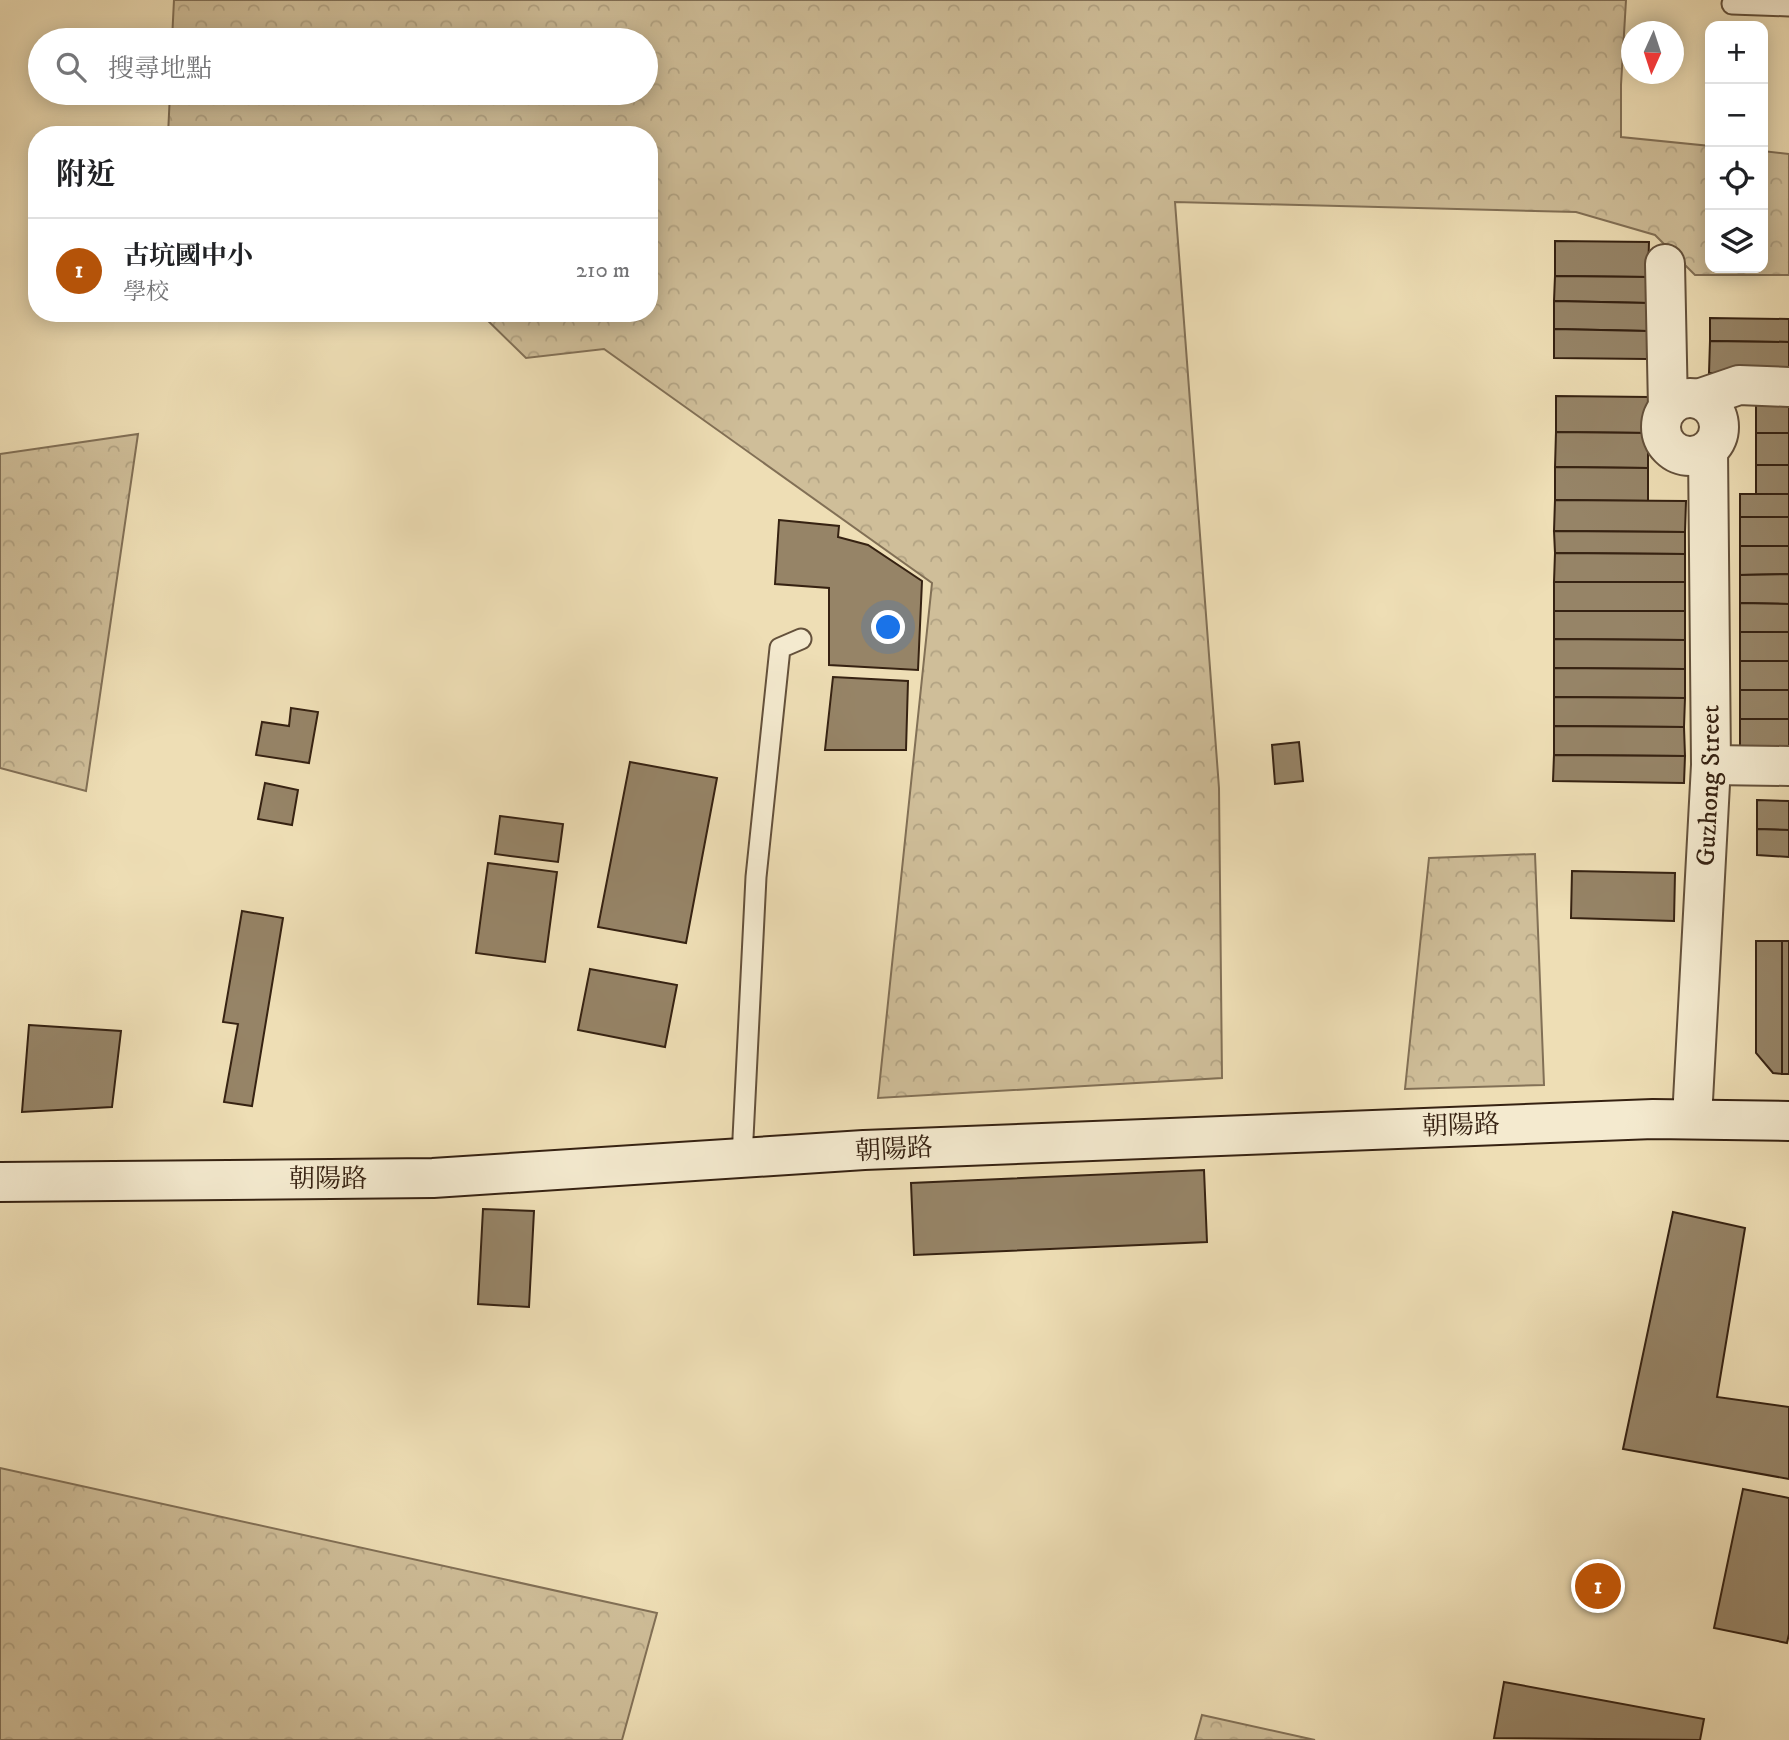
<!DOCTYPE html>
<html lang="zh-TW">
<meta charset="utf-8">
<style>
:root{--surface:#fff;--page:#f6f6f6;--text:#202124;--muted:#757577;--line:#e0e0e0;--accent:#b45309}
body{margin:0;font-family:"IM FELL DW Pica","Noto Serif TC",serif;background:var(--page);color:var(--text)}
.controls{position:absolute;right:21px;top:21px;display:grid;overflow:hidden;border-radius:14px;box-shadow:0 4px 18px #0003}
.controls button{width:63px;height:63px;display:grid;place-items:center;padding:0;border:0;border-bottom:2px solid var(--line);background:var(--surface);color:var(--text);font:35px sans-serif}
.compass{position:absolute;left:1621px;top:21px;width:63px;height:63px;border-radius:50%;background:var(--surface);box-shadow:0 4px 18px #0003;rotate:183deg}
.you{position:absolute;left:889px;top:628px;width:24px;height:24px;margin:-18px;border:5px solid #fff;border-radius:50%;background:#1a73e8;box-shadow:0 0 0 10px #1a73e833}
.badge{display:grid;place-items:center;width:46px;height:46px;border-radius:50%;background:var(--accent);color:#fff;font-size:23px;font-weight:700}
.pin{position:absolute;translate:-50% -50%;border:4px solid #fff;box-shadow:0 2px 7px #0006}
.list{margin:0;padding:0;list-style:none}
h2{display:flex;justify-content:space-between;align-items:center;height:91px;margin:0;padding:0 28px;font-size:30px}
h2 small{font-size:23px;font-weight:400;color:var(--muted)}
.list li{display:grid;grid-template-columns:46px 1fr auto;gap:21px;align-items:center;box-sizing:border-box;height:105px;padding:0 28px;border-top:2px solid var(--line)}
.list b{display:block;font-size:26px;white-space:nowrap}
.list p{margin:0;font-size:23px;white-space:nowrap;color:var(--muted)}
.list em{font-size:23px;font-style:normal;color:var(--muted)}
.icon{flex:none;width:38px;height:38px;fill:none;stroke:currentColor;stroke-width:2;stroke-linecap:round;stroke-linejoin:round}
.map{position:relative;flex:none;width:1789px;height:1740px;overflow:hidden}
.search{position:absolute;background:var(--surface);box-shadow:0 4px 18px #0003;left:28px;top:28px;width:630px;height:77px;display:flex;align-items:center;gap:18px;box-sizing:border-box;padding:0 24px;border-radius:38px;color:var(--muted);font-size:26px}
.panel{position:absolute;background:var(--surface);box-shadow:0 4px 18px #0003;left:28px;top:126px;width:630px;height:196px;border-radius:28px}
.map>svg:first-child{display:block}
.forest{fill:url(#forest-crowns);stroke:#827056;stroke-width:2}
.building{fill:#968467;stroke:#362212;stroke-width:2}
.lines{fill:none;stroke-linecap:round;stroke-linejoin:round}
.service-casing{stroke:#64513b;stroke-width:23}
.minor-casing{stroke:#64513b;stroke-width:42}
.secondary-casing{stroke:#362212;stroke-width:42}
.service{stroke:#f4eacf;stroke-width:19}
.minor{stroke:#f4eacf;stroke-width:38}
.secondary{stroke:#f4eacf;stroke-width:38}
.labels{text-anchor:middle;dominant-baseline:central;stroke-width:6;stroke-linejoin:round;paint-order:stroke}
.street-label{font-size:26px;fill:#362212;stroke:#f4eacf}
</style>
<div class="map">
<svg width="1789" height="1740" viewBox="0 0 1789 1740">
<defs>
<pattern id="forest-crowns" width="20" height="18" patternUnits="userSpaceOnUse" patternTransform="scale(1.75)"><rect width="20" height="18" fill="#cfbe99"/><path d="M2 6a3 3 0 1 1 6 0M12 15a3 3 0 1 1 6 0" fill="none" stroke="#b2a383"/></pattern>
</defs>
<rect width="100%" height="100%" fill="#eedeb5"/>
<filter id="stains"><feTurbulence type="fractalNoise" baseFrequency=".00286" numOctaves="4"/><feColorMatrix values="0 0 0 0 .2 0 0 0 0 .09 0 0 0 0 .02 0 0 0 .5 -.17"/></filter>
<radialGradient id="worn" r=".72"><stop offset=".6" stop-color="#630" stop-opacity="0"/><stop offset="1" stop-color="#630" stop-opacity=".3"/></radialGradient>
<g class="forest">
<polygon points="174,0 1626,0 1621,85 1621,137 1710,146 1710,268 1763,268 1763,151 1789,154 1789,275 1695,275 1655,235 1576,212 1175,202 1219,788 1222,1078 878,1098 932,583 604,349 526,358 480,313 649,313 649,135 168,135 170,93 646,93 646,40 172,40"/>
<polygon points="138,434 86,791 0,768 0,454"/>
<polygon points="1535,854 1544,1085 1405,1089 1429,858"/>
<polygon points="0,1468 657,1613 622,1740 0,1740"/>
<polygon points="1202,1715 1315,1740 1195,1740"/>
</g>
<g class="building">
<polygon points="1555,241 1649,242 1648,277 1555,276"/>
<polygon points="1555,276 1648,277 1648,303 1554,301"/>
<polygon points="1554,301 1648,303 1647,331 1554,329"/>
<polygon points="1710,318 1789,319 1789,342 1710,341"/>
<polygon points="1554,329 1647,331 1647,359 1554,358"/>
<polygon points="1710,341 1789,342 1789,373 1709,373"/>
<polygon points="1556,396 1649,397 1648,433 1556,432"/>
<rect x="1756" y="404" width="33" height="29"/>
<polygon points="1556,432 1648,433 1648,468 1555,467"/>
<rect x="1756" y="433" width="33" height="32"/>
<rect x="1756" y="465" width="33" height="29"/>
<polygon points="1555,467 1648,468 1648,501 1555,500"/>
<rect x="1740" y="494" width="49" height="23"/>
<polygon points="1555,500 1686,501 1685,532 1554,531"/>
<rect x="1740" y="517" width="49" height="29"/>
<polygon points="779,520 839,526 838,537 868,545 922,581 918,670 829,665 829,588 775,584"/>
<polygon points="1554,531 1685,532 1685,554 1555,553"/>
<polygon points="1740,546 1789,546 1789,574 1740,575"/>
<polygon points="1555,553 1685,554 1685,582 1554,582"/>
<polygon points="1789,574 1789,604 1740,603 1740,575"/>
<rect x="1554" y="582" width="131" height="29"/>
<polygon points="1740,603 1789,604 1789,632 1740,632"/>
<polygon points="1554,611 1685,611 1685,640 1554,639"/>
<rect x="1740" y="632" width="49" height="29"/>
<polygon points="1554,639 1685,640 1685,669 1554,668"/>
<rect x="1740" y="661" width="49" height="29"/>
<polygon points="1554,668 1685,669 1685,698 1554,697"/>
<polygon points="833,677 908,681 906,750 825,750"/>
<rect x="1740" y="690" width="49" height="29"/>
<polygon points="1554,697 1685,698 1684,727 1554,726"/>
<polygon points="291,708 318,712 309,763 256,755 262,722 289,726"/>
<rect x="1740" y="719" width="49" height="27"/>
<polygon points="1554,726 1684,727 1685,756 1554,755"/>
<polygon points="1299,742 1303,781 1275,784 1272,745"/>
<polygon points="1554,755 1685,756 1684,783 1553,781"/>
<polygon points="630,762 717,778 686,943 598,927"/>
<polygon points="265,783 298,790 292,825 258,819"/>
<polygon points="1757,800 1789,801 1789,830 1757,829"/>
<polygon points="500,816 563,824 558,862 495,854"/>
<polygon points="1757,829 1789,830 1789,857 1757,855"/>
<polygon points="488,863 557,872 545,962 476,953"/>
<polygon points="1572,871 1675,873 1674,921 1571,918"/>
<polygon points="242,911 283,918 252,1106 224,1102 238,1024 223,1022"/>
<polygon points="1756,941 1782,941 1782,1074 1773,1073 1756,1053"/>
<rect x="1782" y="941" width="7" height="133"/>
<polygon points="590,969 677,985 665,1047 578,1030"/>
<polygon points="29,1025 121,1031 112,1107 22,1112"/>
<polygon points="1204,1170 1207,1242 914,1255 911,1183"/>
<polygon points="483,1209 534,1211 529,1307 478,1304"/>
<polygon points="1673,1212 1745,1228 1717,1397 1789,1407 1789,1479 1623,1449"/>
<polygon points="1743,1489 1789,1498 1789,1634 1787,1643 1714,1628"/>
<polygon points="1504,1682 1704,1719 1700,1740 1494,1738"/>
</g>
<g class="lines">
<defs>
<g id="service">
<polyline points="1732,4 1789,6"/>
<polyline points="742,1158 756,877 780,648 801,639"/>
</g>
<g id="minor">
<polyline points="1665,264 1668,408"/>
<circle cx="1690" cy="427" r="29"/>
<polyline points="1698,399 1739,385 1789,387"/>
<polyline points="1711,765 1789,766"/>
<path id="s1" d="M1692 1119 1711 765 1708 450"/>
</g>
<polyline id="secondary" points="0,1182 433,1178 864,1150 1653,1119 1789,1121"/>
</defs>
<use href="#service" class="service-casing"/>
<use href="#minor" class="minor-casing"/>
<use href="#secondary" class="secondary-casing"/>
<use href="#service" class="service"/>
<use href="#minor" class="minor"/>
<use href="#secondary" class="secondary"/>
</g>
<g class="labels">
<g class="street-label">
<text stroke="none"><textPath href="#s1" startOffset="334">Guzhong Street</textPath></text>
<text transform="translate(1461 1126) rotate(-2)">朝陽路</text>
<text transform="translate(894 1150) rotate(-3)">朝陽路</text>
<text x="328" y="1179">朝陽路</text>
</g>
</g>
<rect width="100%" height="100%" filter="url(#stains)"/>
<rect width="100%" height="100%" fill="url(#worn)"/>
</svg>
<div class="controls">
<button>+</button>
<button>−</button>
<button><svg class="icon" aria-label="locate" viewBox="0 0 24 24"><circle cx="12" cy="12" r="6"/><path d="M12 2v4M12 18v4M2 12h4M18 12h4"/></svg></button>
<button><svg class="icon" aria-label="layers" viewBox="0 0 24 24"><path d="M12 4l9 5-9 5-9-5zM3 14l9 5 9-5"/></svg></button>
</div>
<svg class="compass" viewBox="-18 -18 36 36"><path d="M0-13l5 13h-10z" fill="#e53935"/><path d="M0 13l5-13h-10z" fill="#757577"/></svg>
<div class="you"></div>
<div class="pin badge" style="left:1598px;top:1586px">1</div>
<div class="search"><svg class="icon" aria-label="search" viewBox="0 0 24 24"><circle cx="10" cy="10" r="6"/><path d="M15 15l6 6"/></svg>搜尋地點</div>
<section class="panel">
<h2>附近<small></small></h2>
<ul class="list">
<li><span class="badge">1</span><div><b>古坑國中小</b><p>學校</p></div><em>210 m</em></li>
</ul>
</section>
</div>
